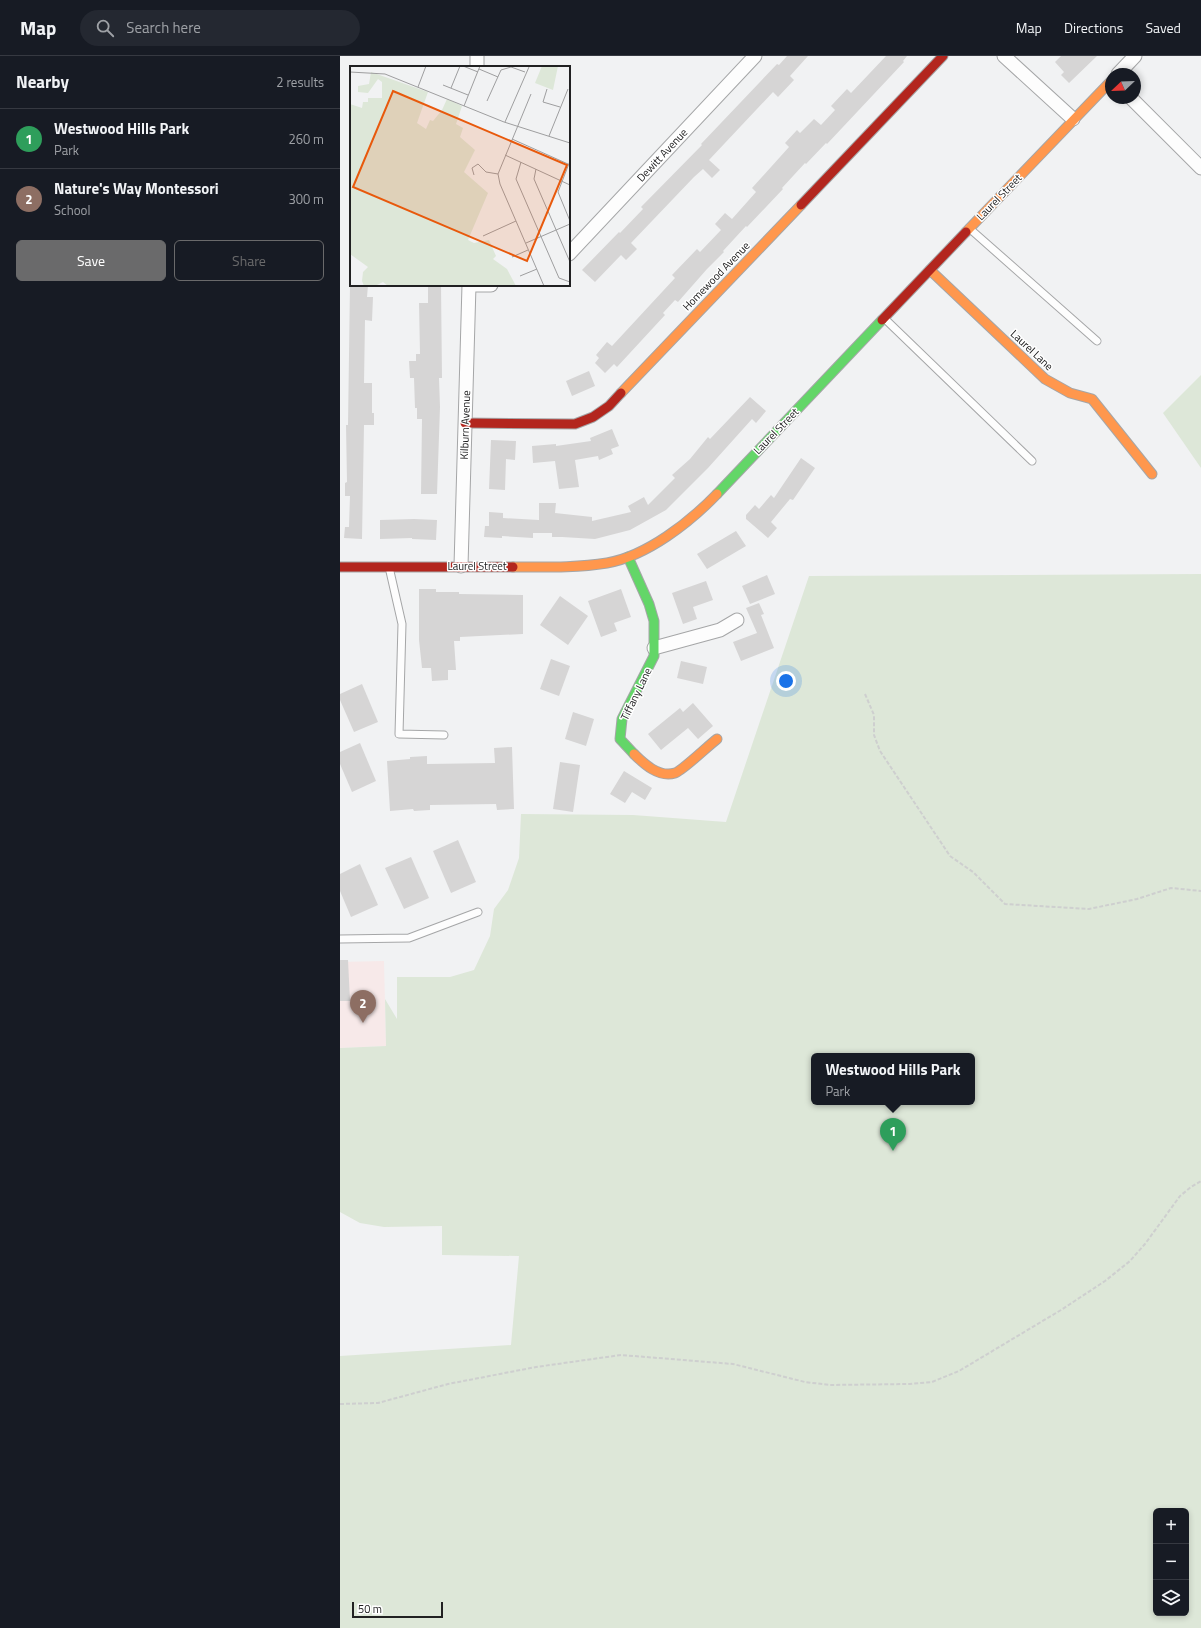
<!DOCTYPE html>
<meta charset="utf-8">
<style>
:root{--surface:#171b24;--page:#242831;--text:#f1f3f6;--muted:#9ea1a6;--line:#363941;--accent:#6a6a6b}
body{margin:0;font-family:"Titillium Web",sans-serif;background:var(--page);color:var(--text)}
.controls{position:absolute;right:12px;bottom:12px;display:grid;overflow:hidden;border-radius:6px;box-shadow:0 2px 6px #0003}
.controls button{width:36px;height:36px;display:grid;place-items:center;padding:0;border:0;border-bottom:1px solid var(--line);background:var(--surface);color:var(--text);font:20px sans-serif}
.compass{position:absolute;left:765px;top:12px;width:36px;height:36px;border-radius:50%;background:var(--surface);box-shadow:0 2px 6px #0003;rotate:247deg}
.scale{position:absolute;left:12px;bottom:10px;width:91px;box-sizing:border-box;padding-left:4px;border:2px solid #212122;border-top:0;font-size:11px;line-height:14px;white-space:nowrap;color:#212122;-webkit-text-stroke:3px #fff;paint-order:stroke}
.you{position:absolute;left:446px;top:625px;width:14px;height:14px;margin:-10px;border:3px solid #fff;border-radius:50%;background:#1a73e8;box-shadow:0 0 0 6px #1a73e833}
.badge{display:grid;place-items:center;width:26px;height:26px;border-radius:50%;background:var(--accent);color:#fff;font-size:13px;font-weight:700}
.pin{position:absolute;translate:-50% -33px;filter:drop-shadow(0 1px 2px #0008)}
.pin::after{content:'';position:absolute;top:21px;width:14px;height:12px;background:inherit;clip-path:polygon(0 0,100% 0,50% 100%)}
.popup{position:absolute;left:471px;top:997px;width:164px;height:52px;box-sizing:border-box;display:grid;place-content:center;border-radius:6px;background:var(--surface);filter:drop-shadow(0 1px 3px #0005);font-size:13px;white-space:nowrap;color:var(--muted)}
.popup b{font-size:15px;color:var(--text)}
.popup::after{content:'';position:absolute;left:50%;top:100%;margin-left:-8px;border:8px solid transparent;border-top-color:var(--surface)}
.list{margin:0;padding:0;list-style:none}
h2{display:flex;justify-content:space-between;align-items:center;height:52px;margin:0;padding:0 16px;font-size:17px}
h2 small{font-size:13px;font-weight:400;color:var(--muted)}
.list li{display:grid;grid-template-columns:26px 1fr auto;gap:12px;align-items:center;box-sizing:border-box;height:60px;padding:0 16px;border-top:1px solid var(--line)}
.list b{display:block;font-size:15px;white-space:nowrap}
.list p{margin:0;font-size:13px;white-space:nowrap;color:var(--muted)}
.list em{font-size:13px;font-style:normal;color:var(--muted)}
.actions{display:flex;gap:8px;padding:12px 16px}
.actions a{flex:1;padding:9px 0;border:1px solid var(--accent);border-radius:6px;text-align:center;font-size:14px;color:var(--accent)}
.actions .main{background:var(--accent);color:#fff}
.icon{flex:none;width:22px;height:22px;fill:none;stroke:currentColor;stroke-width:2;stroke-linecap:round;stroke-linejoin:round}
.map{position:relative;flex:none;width:861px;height:1572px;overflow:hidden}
header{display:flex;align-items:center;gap:24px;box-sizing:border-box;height:56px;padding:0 20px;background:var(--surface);border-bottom:1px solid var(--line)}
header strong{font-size:19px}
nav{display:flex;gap:22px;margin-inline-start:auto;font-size:14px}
.search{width:280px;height:36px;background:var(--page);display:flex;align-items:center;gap:10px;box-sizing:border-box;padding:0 14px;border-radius:22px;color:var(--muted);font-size:15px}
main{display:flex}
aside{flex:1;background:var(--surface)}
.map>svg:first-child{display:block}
.education{fill:#f7e9e9}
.green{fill:#dde7d8;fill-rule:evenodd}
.building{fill:#d6d5d5}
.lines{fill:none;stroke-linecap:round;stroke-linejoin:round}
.lane-casing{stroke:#a5a6a7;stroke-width:9}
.street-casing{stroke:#a5a6a7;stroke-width:15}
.fast-casing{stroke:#a5a6a7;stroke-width:11}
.slow-casing{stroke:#a5a6a7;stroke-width:11}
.jam-casing{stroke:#a5a6a7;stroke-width:11}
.path{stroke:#cecfcf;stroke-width:2;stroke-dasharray:4 2;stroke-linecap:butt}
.lane{stroke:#fdfdfd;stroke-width:7}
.street{stroke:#fdfdfd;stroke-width:13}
.fast{stroke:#63d668;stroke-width:9}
.slow{stroke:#ff974d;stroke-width:9}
.jam{stroke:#b3261e;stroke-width:9}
.labels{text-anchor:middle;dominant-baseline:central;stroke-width:3;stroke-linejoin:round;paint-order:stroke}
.street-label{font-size:11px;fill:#212122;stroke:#fff}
.inset-road{fill:none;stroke:#9e9e9f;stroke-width:1}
.view{fill:#e8590c;fill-opacity:0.15;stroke:#e8590c;stroke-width:2}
.inset-edge{fill:none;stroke:#212122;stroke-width:2}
</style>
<header>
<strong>Map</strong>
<div class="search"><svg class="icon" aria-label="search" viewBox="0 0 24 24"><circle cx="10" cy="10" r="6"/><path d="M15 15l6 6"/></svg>Search here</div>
<nav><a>Map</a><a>Directions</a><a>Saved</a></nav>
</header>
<main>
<aside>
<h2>Nearby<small>2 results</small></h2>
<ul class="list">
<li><span class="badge" style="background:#2e9e5b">1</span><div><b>Westwood Hills Park</b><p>Park</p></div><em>260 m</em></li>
<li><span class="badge" style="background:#8d6e63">2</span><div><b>Nature's Way Montessori</b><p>School</p></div><em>300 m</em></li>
</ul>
<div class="actions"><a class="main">Save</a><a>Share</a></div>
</aside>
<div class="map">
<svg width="861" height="1572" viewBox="0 0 861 1572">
<rect width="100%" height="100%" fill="#f1f2f3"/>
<polygon class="education" points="44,905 46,990 0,992 0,906"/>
<g class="green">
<polygon points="861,319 861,412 823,357"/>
<path d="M861 518V1572H0V1300L171 1289 179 1200 102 1199V1170L44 1171 20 1167 0 1156V992L46 990 45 943 57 963V921H110L134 914 150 880 154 853 168 834 179 802 181 758 293 759 386 766 469 520ZM474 1000H632V1046H474ZM816 1455H846V1557H816Z"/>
</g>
<g class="building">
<polygon points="447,0 468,0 450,20 454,24 438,41 433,36 369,104 380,114 372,122 363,113 354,121 291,187 297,193 286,204 281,199 255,226 242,214 279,176 280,177 303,153 301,151 362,89 361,88 437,8 439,9"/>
<polygon points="546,0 567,0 563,5 564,6 487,88 486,87 466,108 465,107 442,132 443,133 407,171 406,170 383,195 384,196 367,213 338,246 335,244 323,257 325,259 277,311 274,308 265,317 255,307 259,302 256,299 267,286 272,290 335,222 332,219 357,193 360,196 381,174 375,168 385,157 392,163 416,136 412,132 449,91 445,87 457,74 460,77 474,63 481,69 495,54 491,50 507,33 511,37"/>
<polygon points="721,0 757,0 729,27 721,19 724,16 715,6"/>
<polygon points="10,229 28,229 27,241 33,241 32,265 25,264 24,327 32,327 32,357 34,357 34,369 24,369 22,483 4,482 5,471 9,471 10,440 5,440 5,427 7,426 6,369 8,369"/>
<polygon points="88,229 101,229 102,322 99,322 100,351 97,438 81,438 82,363 77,363 77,352 75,352 74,322 70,322 69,305 76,305 76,298 80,298 79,247 88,247"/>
<polygon points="249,315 255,330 232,340 226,325"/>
<polygon points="410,341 426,355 416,367 412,363 368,412 326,454 290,474 255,483 222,481 212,481 212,477 193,477 193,482 162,480 162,482 144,481 145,470 149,470 149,456 163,457 163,462 199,464 199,447 216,447 215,457 252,461 252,465 291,456 288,450 304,441 308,449 335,422 332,419 350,403 368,381 370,383"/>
<polygon points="272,373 279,390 271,393 273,398 259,404 258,400 235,404 239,431 219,433 215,405 193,407 192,390 216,388 216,390 251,385 250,382"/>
<polygon points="151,384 176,385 175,404 166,403 165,434 149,433"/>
<polygon points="461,402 475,412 453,444 450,443 431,466 437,472 428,482 406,463 406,459 415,449 419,453 431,439 434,442"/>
<polygon points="74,463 97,464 96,484 72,483 72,482 40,483 40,464"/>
<polygon points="396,475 406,490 367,513 357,498"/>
<polygon points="427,519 435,538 410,548 402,530"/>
<polygon points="366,525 373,544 353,551 357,563 343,568 332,537"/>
<polygon points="79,533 96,533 96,536 119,536 119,538 183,539 183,578 120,581 120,585 114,585 116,614 108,614 108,624 92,625 91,612 82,612 79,584"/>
<polygon points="281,533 291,561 274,567 277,575 261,581 248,545"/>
<polygon points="220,540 248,560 228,589 200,569"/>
<polygon points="419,547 424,558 421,559 434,592 401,605 393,586 417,577 406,552"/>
<polygon points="211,603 230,610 219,640 200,633"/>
<polygon points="341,605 367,611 363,628 337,622"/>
<polygon points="22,628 38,666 14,676 0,644 0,638"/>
<polygon points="353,647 373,670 358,683 348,672 321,694 308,678 340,652 343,656"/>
<polygon points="233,656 254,663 246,690 225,683"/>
<polygon points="20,687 36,725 12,736 0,708 0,696"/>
<polygon points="172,691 174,753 157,754 156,748 90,749 90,754 74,755 73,753 50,755 47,705 70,703 70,701 87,700 87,708 155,707 154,692"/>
<polygon points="220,706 240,709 233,756 213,753"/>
<polygon points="284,715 312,732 305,744 292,736 285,747 270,738"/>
<polygon points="118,784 136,826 111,837 93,795"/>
<polygon points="71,801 89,842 64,853 45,812"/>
<polygon points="20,808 38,849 11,861 0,835 0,818"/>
<polygon points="0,904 8,904 10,945 0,945"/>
</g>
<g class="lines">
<defs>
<g id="lane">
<polyline points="629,172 757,285"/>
<polyline points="544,262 692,405"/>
<polyline points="49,511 62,568 59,678 104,679"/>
<polyline points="0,883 69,882 138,856"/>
</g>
<g id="street">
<polyline points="664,0 733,63"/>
<polyline points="137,11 137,0"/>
<polyline points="778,18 795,0"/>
<polyline points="791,42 861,112"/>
<polyline points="229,198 415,0"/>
<polyline points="129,229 151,229"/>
<polyline points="121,510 129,229"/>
<polyline points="314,592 380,574 397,564"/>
</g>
<g id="fast">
<polyline points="377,438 542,264"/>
<polyline points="288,501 309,548 314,565 314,600 282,663 280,683 294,698"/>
</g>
<g id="slow">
<polyline points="626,176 771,25"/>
<polyline points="590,214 705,323 730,337 752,343 812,418"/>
<polyline points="281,337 461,149"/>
<path d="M173 511C204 511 236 512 267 507 307 500 350 466 377 438"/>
<path d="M294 698C304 708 319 722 335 717 342 715 369 689 377 683"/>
</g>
<g id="jam">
<polyline points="461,149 603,0"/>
<polyline points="542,264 626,176"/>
<polyline points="125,367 235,368 253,361 269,350 281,337"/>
<polyline points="0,511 173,511"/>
</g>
</defs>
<use href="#lane" class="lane-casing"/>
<use href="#street" class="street-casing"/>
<use href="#fast" class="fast-casing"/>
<use href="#slow" class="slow-casing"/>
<use href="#jam" class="jam-casing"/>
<g class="path">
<polyline points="525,638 534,659 534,679 540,695 610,800 633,816 665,848 749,853 797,843 831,832 861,835"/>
<polyline points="0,1348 38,1347 108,1328 196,1311 281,1299 393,1308 465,1326 490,1329 570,1328 592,1326 619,1315 721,1254 765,1225 790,1205 805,1188 840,1140 851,1131 861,1125"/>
</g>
<use href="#lane" class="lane"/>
<use href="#street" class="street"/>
<use href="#fast" class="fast"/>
<use href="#slow" class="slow"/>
<use href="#jam" class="jam"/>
</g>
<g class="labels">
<g class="street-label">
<text transform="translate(322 99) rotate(-47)">Dewitt Avenue</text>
<text transform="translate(659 141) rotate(-46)">Laurel Street</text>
<text transform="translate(376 220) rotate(-46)">Homewood Avenue</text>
<text transform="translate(692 294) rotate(43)">Laurel Lane</text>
<text transform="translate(125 369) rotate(-88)">Kilburn Avenue</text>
<text transform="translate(436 375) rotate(-46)">Laurel Street</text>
<text x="137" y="510">Laurel Street</text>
<text transform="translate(296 638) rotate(-64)">Tiffany Lane</text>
</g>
</g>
<g transform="translate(10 10)">
<rect width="220" height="220" fill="#f1f2f3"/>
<path d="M192 0H208L203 24 185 17ZM21 6 78 26 67 57 76 63 80 54 83 55 92 44 97 33 112 40 106 58 113 62 110 71 125 84 114 106 138 127 118 174 124 177 139 174 146 190 143 193 157 203 166 220H38L33 216 25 220H14L12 215 13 206 18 201 0 188V38L12 42 13 36H18V32H32V16L28 13 18 27 8 26V20L19 18Z" fill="#dde7d8"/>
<path class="inset-road" d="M113 0 128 6M129 3 148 11M0 6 35 8 154 56 220 77M93 19 118 29M68 21 76 0M101 22 110 0M197 23 193 36 210 41M181 28 148 108 150 118 194 220M137 35 151 4 161 1 175 6M114 40 130 0M155 56 179 1M199 70 218 23M162 73 218 98M155 89 220 119M220 95 208 126 220 155M171 96 166 113 209 212 220 216M186 103 184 113 220 196M124 109 122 102 128 98 136 106 148 108M133 170 166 155M176 177 220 158M162 191 178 184M170 210 187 203"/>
<path class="view" d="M43 25 217 99 177 195 3 121Z"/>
<rect width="220" height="220" class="inset-edge"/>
</g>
</svg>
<div class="controls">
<button>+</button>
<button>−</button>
<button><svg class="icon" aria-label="layers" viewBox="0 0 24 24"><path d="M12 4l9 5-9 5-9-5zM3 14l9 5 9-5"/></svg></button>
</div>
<svg class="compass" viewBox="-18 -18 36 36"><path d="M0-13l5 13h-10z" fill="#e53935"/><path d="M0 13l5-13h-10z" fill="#9ea1a6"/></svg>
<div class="scale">50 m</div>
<div class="you"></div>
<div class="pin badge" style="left:553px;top:1095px;background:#2e9e5b">1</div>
<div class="popup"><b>Westwood Hills Park</b>Park</div>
<div class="pin badge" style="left:23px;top:967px;background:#8d6e63">2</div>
</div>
</main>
